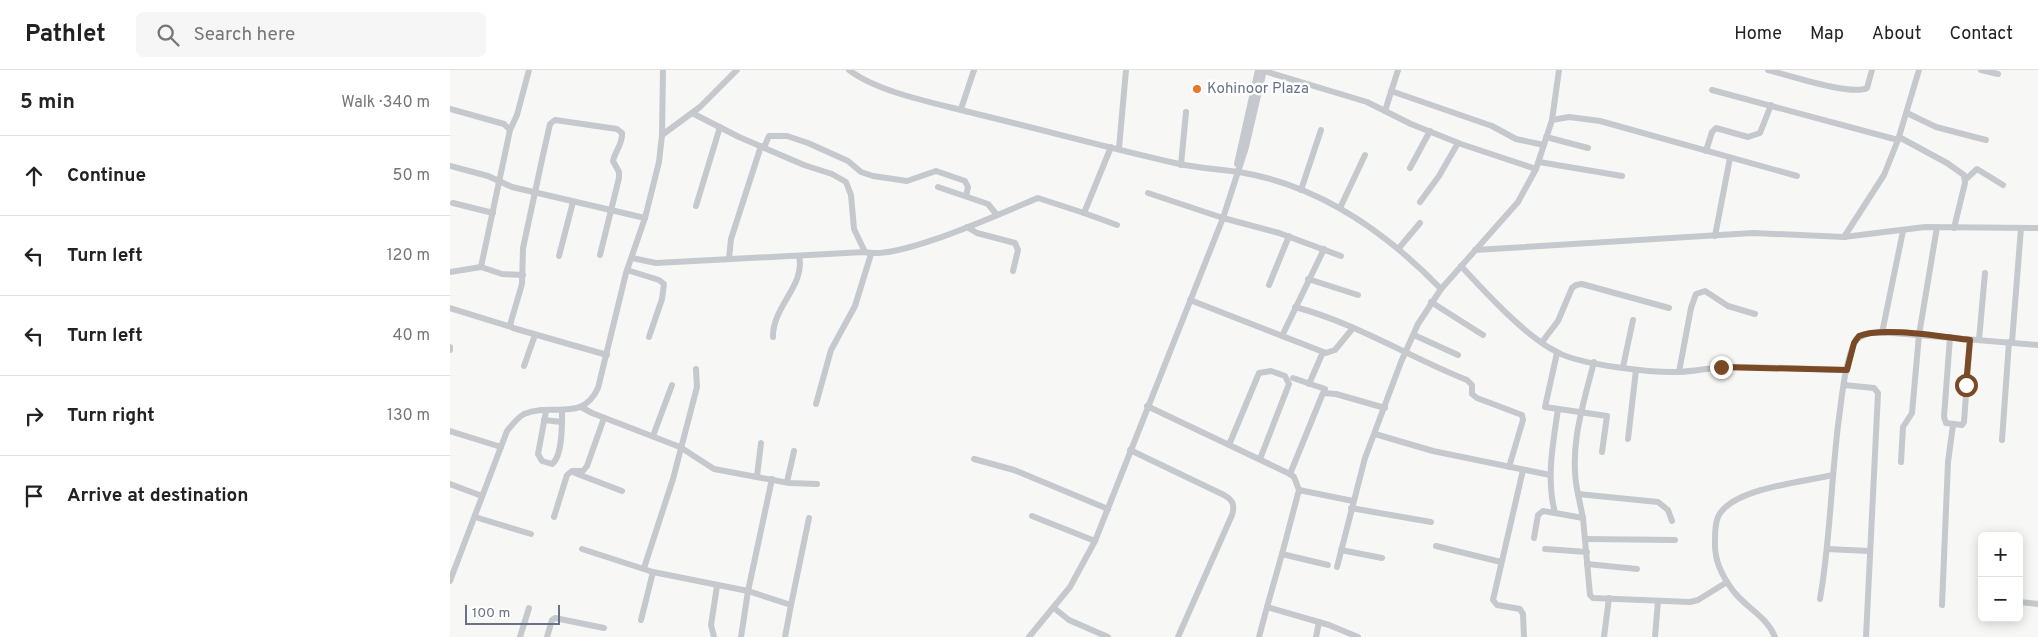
<!DOCTYPE html>
<meta charset="utf-8">
<style>
:root{--surface:#fff;--page:#f6f6f6;--text:#222;--muted:#767676;--line:#e0e0e0}
body{margin:0;font-family:Overpass,sans-serif;background:var(--page);color:var(--text)}
.controls{position:absolute;right:15px;bottom:15px;display:grid;overflow:hidden;border-radius:8px;box-shadow:0 2px 12px #0003}
.controls button{width:45px;height:45px;display:grid;place-items:center;padding:0;border:0;border-bottom:1px solid var(--line);background:var(--surface);color:var(--text);font:25px sans-serif}
.scale{position:absolute;left:15px;bottom:12px;width:95px;box-sizing:border-box;padding-left:5px;border:2px solid #677286;border-top:0;font-size:14px;line-height:18px;white-space:nowrap;color:#677286;-webkit-text-stroke:4px #fff;paint-order:stroke}
.stop{position:absolute;width:15px;height:15px;margin:-11px;border:4px solid #7a4925;border-radius:50%;background:#fff}
.stop.end{background:#7a4925;border-color:#fff;box-shadow:0 1px 5px #0008}
.list{margin:0;padding:0;list-style:none}
h2{display:flex;justify-content:space-between;align-items:center;height:65px;margin:0;padding:0 20px;font-size:21px}
h2 small{font-size:16px;font-weight:400;color:var(--muted)}
.list li{display:grid;grid-template-columns:32px 1fr auto;gap:15px;align-items:center;box-sizing:border-box;height:80px;padding:0 20px;border-top:1px solid var(--line)}
.list b{display:block;font-size:19px;white-space:nowrap}
.list em{font-size:16px;font-style:normal;color:var(--muted)}
.icon{flex:none;width:28px;height:28px;fill:none;stroke:currentColor;stroke-width:2;stroke-linecap:round;stroke-linejoin:round}
.map{position:relative;flex:none;width:1588px;height:567px;overflow:hidden}
header{display:flex;align-items:center;gap:30px;box-sizing:border-box;height:70px;padding:0 25px;background:var(--surface);border-bottom:1px solid var(--line)}
header strong{font-size:24px}
nav{display:flex;gap:28px;margin-inline-start:auto;font-size:18px}
.search{width:350px;height:45px;background:var(--page);display:flex;align-items:center;gap:12px;box-sizing:border-box;padding:0 18px;border-radius:8px;color:var(--muted);font-size:19px}
main{display:flex}
aside{flex:1;background:var(--surface)}
.map>svg:first-child{display:block}
.lines{fill:none;stroke-linecap:round;stroke-linejoin:round}
.minor{stroke:#c5c8cc;stroke-width:6}
.route{stroke:#7a4925;stroke-width:6}
.poi-dot{fill:#e57928;stroke:#fff;stroke-width:2}
.labels{text-anchor:middle;dominant-baseline:central;stroke-width:5;stroke-linejoin:round;paint-order:stroke}
.poi-label{font-size:15px;fill:#677286;stroke:#fff;text-anchor:start}
</style>
<header>
<strong>Pathlet</strong>
<div class="search"><svg class="icon" aria-label="search" viewBox="0 0 24 24"><circle cx="10" cy="10" r="6"/><path d="M15 15l6 6"/></svg>Search here</div>
<nav><a>Home</a><a>Map</a><a>About</a><a>Contact</a></nav>
</header>
<main>
<aside>
<h2>5 min<small>Walk · 340 m</small></h2>
<ul class="list">
<li><svg class="icon" aria-label="ahead" viewBox="0 0 24 24"><path d="M12 20V5M6 11l6-6 6 6"/></svg><div><b>Continue</b></div><em>50 m</em></li>
<li><svg class="icon" aria-label="left" viewBox="0 0 24 24"><path d="M17 20v-9H6M10 6l-5 5 5 5"/></svg><div><b>Turn left</b></div><em>120 m</em></li>
<li><svg class="icon" aria-label="left" viewBox="0 0 24 24"><path d="M17 20v-9H6M10 6l-5 5 5 5"/></svg><div><b>Turn left</b></div><em>40 m</em></li>
<li><svg class="icon" aria-label="right" viewBox="0 0 24 24"><path d="M7 20v-9h11M14 6l5 5-5 5"/></svg><div><b>Turn right</b></div><em>130 m</em></li>
<li><svg class="icon" aria-label="arrive" viewBox="0 0 24 24"><path d="M6 21V4h12l-3 4 3 4H6"/></svg><div><b>Arrive at destination</b></div></li>
</ul>
</aside>
<div class="map">
<svg width="1588" height="567" viewBox="0 0 1588 567">
<rect width="100%" height="100%" fill="#f7f8f5"/>
<g class="lines">
<g class="minor">
<path d="M399 0C428 23 490 34 527 44 593 60 659 78 725 93 746 98 767 99 789 102 869 115 936 162 991 219"/>
<path d="M1318 0C1338 5 1401 26 1417 18L1422 0"/>
<polyline points="1531,0 1548,4"/>
<polyline points="814,1 917,32 961,54 1011,74 1086,99"/>
<polyline points="1262,20 1448,70"/>
<polyline points="941,21 1042,56 1066,69 1094,75"/>
<polyline points="0,39 54,54 60,60 31,197"/>
<polyline points="511,39 524,0"/>
<polyline points="935,41 948,0"/>
<polyline points="242,43 289,67 354,95 382,104 396,112 401,125 404,159 415,182"/>
<polyline points="1457,43 1486,57 1536,70"/>
<polyline points="1102,50 1109,0"/>
<polyline points="60,60 67,45 79,0"/>
<polyline points="212,65 250,37 287,0"/>
<polyline points="1096,67 1138,78"/>
<polyline points="1449,67 1497,93 1514,105 1515,113 1504,158"/>
<polyline points="314,77 319,66 337,66 358,73 398,91 411,102 423,106 457,111 486,101 515,111 518,117 516,126"/>
<polyline points="669,78 676,0"/>
<polyline points="1256,81 1262,62 1266,58 1298,67 1310,63 1321,35"/>
<polyline points="1089,92 1172,106"/>
<polyline points="787,94 808,0"/>
<polyline points="731,95 736,42"/>
<polyline points="0,96 38,106 62,117 195,148"/>
<polyline points="960,98 980,61"/>
<polyline points="1516,109 1527,99 1553,115"/>
<polyline points="488,117 538,134 547,145"/>
<polyline points="851,120 871,60"/>
<polyline points="698,123 773,148 829,163 891,186"/>
<polyline points="970,132 989,106 1008,73"/>
<polyline points="3,133 43,143"/>
<polyline points="246,136 270,57"/>
<polyline points="890,138 915,85"/>
<polyline points="634,143 667,155"/>
<polyline points="517,157 527,163 565,173 568,180 563,201"/>
<polyline points="1265,166 1280,88"/>
<polyline points="1394,167 1434,105 1448,70 1469,0"/>
<polyline points="949,178 970,153"/>
<polyline points="1025,180 1303,163 1394,167 1475,157 1588,158"/>
<path d="M150 185 169 108V102L163 91C165 81 173 74 172 63L167 59 105 50 100 54 93 85 73 178 72 214 60 255 63 258 157 285"/>
<polyline points="109,186 123,132"/>
<path d="M182 188 206 193 415 182C448 191 553 142 588 128L634 143 661 77"/>
<polyline points="279,189 281,169 311,76"/>
<path d="M1011 196C1035 222 1076 267 1107 282 1130 295 1203 303 1230 302 1247 301 1263 297 1279 297 1318 297 1358 299 1397 300"/>
<polyline points="177,200 209,210 214,214 212,229 199,267"/>
<polyline points="0,202 31,197 52,204 73,205"/>
<polyline points="858,209 908,225"/>
<polyline points="819,215 839,166"/>
<polyline points="740,230 876,283 885,280 903,258"/>
<polyline points="981,232 1033,265"/>
<path d="M845 237C906 253 959 287 1017 310L1022 315V324L1027 328 1072 345 1073 350 1059 397"/>
<polyline points="0,238 61,257"/>
<polyline points="1432,263 1453,161"/>
<polyline points="964,265 1008,285"/>
<polyline points="832,266 874,179"/>
<path d="M323 267C322 237 356 215 349 186"/>
<polyline points="1500,267 1494,347 1496,353 1512,355 1514,352 1520,270"/>
<polyline points="1529,270 1535,203"/>
<polyline points="1092,272 1108,251 1122,218 1126,215 1132,214 1219,238"/>
<polyline points="1562,272 1571,158"/>
<polyline points="0,280 0,277"/>
<polyline points="1107,283 1095,337 1157,346 1152,382"/>
<path d="M1144 292C1133 335 1118 379 1128 424L1208 432 1218 440 1222 451"/>
<polyline points="74,296 85,265"/>
<polyline points="1173,297 1183,250"/>
<polyline points="1229,302 1241,238 1246,224 1255,221 1278,236 1305,244"/>
<polyline points="843,308 875,319"/>
<polyline points="859,314 873,282"/>
<polyline points="1394,315 1424,318 1428,323 1416,567"/>
<polyline points="366,334 381,280 405,236 421,184"/>
<polyline points="697,336 840,404 844,407 849,420"/>
<polyline points="131,337 142,343 230,377 264,399 339,413 367,414"/>
<path d="M1108 339C1103 374 1096 408 1105 443L1133 448 1140 525 1143 528 1240 532 1248 530 1277 512"/>
<path d="M96 341 88 384 92 391 102 394C113 386 112 352 112 340"/>
<polyline points="94,350 112,352"/>
<polyline points="0,361 51,377"/>
<polyline points="925,364 983,381 1100,405"/>
<polyline points="203,366 222,315"/>
<polyline points="1178,369 1186,300"/>
<polyline points="1552,370 1559,272"/>
<polyline points="779,375 809,303 821,301 835,306 839,314 810,389"/>
<path d="M680 380 774 425C783 430 785 435 782 445L728 567"/>
<polyline points="524,389 564,400 658,439"/>
<polyline points="1451,392 1453,357 1462,343 1469,265 1487,157"/>
<polyline points="1073,400 1043,530 1047,535 1070,539 1073,544 1074,567"/>
<polyline points="125,403 172,421"/>
<polyline points="840,404 873,323 886,324 935,338"/>
<polyline points="307,406 311,373"/>
<polyline points="337,412 344,381"/>
<polyline points="0,414 32,426"/>
<polyline points="1128,424 1133,448"/>
<polyline points="901,438 981,452"/>
<polyline points="582,446 645,471"/>
<polyline points="25,447 81,464"/>
<polyline points="104,447 117,405 122,401 133,401 137,396 154,348"/>
<polyline points="1084,468 1088,445 1093,441 1105,443"/>
<polyline points="1135,469 1225,470"/>
<polyline points="986,476 1051,492"/>
<polyline points="132,479 203,502 298,521 341,535 335,567"/>
<polyline points="1095,479 1137,482"/>
<polyline points="1377,479 1419,481"/>
<polyline points="891,480 932,488"/>
<polyline points="832,484 849,420 903,431"/>
<polyline points="1137,494 1187,499"/>
<polyline points="878,495 832,484 817,537 879,555 908,567"/>
<polyline points="887,497 915,388 951,292 968,254 991,219 1068,132 1086,99 1102,50 1119,47 1150,51 1347,106"/>
<polyline points="194,498 223,409 247,317 246,299"/>
<polyline points="1532,498 1532,507"/>
<path d="M0 511 57 361C62 355 67 348 74 344 102 332 132 353 148 318L176 203 195 148 209 92 212 65 213 0"/>
<path d="M1370 529C1381 467 1381 403 1390 340 1393 317 1396 290 1406 269L1419 263H1443L1588 275"/>
<polyline points="1569,532 1588,534"/>
<polyline points="341,535 359,448"/>
<polyline points="1492,535 1498,392 1503,355"/>
<polyline points="604,538 619,550 658,567"/>
<polyline points="191,550 203,502"/>
<polyline points="70,567 79,538"/>
<polyline points="97,567 102,550 105,548 154,558"/>
<polyline points="264,567 261,555 267,516"/>
<polyline points="291,567 298,521 322,409"/>
<polyline points="579,567 620,517 645,471 773,148 796,77 814,0"/>
<polyline points="809,567 817,537"/>
<polyline points="866,567 869,552"/>
<polyline points="1154,567 1159,528"/>
<polyline points="1205,567 1208,531"/>
<path d="M1325 567C1316 546 1298 539 1284 522 1272 506 1264 491 1265 470 1265 463 1265 454 1268 447 1281 418 1354 412 1383 405"/>
</g>
</g>
<g class="lines">
<path class="route" d="M1271 297 1397 300 1404 273 1409 266C1432 256 1493 267 1520 270L1516 315"/>
</g>
<circle class="poi-dot" cx="747" cy="19" r="5"/>
<g class="labels">
<g class="poi-label">
<text x="757" y="19">Kohinoor Plaza</text>
</g>
</g>
</svg>
<div class="controls">
<button>+</button>
<button>−</button>
</div>
<div class="scale">100 m</div>
<div class="stop" style="left:1516px;top:315px"></div>
<div class="stop end" style="left:1271px;top:297px"></div>
</div>
</main>
